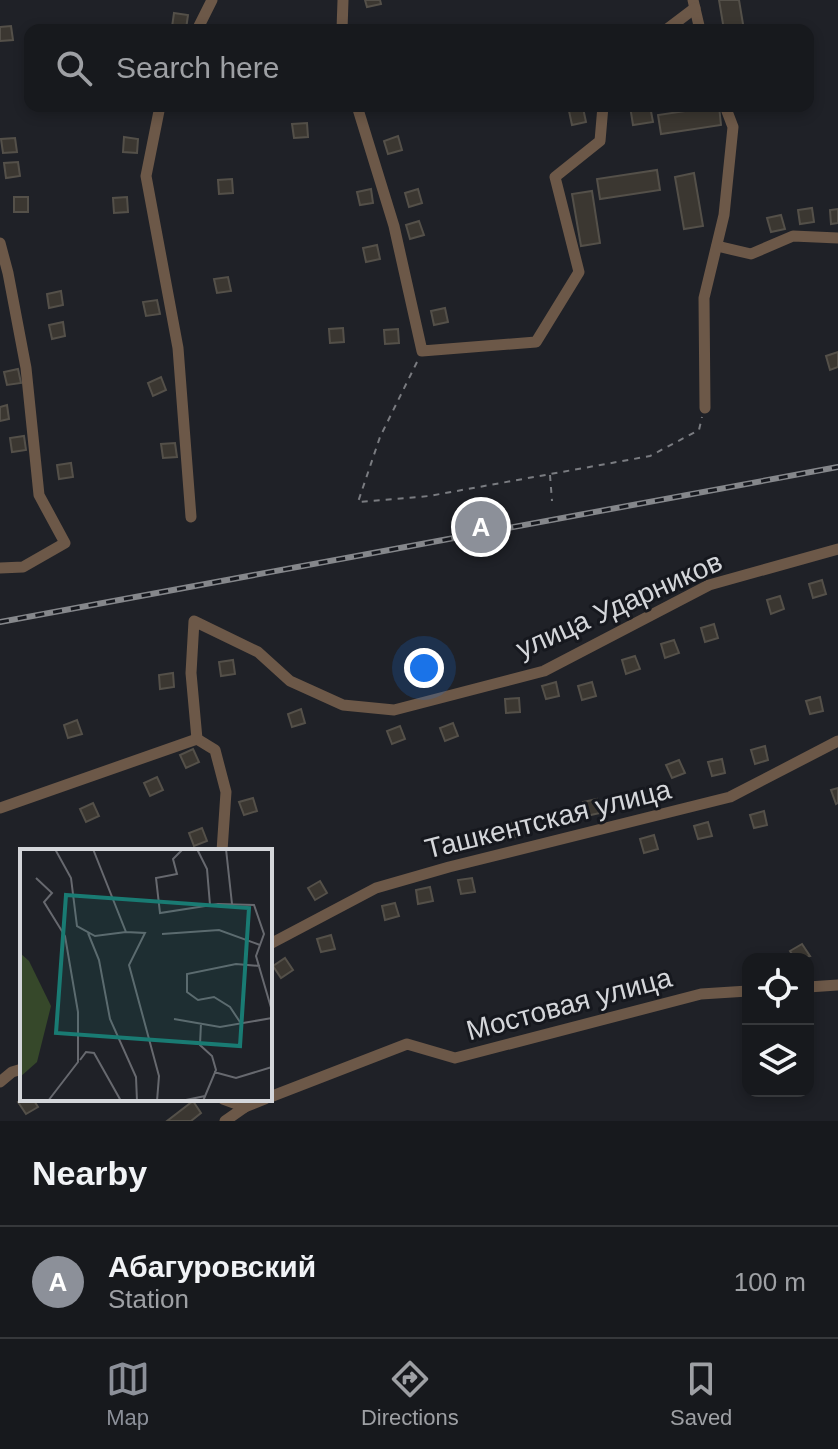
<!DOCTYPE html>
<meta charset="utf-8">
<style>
:root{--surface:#17191d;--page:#202226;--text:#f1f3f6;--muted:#9ea0a4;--line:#36383b;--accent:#8c9099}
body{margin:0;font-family:Helvetica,sans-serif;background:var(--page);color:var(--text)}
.controls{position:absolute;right:24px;bottom:24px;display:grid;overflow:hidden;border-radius:16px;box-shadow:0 4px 12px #0003}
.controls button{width:72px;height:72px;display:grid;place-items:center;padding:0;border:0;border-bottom:2px solid var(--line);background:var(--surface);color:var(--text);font:40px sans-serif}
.you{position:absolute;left:424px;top:668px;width:28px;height:28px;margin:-20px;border:6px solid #fff;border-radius:50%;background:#1a73e8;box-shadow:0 0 0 12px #1a73e833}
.badge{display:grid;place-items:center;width:52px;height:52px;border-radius:50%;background:var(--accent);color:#fff;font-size:26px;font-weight:700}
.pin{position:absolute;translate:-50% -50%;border:4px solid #fff;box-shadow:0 2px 8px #0006}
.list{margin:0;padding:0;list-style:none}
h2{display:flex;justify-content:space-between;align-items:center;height:104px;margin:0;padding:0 32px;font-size:34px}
h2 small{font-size:26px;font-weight:400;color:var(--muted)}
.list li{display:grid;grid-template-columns:52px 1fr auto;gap:24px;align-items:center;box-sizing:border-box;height:112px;padding:0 32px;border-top:2px solid var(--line)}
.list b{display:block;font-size:30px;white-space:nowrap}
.list p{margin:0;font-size:26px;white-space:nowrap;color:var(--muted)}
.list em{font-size:26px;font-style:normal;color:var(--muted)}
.icon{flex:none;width:44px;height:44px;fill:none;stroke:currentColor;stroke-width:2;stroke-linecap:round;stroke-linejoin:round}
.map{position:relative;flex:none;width:838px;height:1121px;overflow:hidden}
.search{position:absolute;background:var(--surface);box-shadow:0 4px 12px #0003;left:24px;right:24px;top:24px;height:88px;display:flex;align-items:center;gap:20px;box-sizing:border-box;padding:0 28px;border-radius:16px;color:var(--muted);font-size:30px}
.sheet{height:216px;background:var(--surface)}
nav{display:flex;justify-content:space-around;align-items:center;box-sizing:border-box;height:112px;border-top:2px solid var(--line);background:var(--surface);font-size:22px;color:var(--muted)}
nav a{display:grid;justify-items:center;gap:4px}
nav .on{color:var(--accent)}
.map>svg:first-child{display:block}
.building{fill:#3b3731;stroke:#545049;stroke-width:2}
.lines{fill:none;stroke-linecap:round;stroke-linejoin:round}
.path{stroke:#7a7c81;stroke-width:2;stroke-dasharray:6 6;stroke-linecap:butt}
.minor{stroke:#6c5848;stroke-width:11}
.rail-casing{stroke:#85878b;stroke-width:6}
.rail{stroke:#16181e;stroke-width:3;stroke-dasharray:9;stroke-linecap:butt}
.labels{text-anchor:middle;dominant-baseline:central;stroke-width:6;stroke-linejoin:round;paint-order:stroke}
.street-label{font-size:28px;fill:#d4d6da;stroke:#16181e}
.inset-road{fill:none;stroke:#67696f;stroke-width:2}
.view{fill:#197b73;fill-opacity:0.15;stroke:#197b73;stroke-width:4}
.inset-edge{fill:none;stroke:#d4d6da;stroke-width:4}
</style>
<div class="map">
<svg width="838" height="1121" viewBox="0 0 838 1121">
<rect width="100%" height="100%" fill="#1f2127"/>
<g class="building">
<polygon points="365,0 380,0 381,4 367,7"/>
<polygon points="719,0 739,0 744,30 724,30"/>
<polygon points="174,13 188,15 186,29 172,27"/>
<polygon points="11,26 13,40 0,41 0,27"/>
<polygon points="630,106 650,106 653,122 633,125"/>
<polygon points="719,106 721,125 661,134 658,115"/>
<polygon points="583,108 586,122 572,125 569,111"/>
<polygon points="307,123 308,137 294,138 292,124"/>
<polygon points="398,136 402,150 388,154 384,141"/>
<polygon points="124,137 138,139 137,153 123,152"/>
<polygon points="15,138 17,152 3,153 1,139"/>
<polygon points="18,162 20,176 6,178 4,163"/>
<polygon points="657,170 660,190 600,199 597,179"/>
<polygon points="694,173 703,226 684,229 675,177"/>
<polygon points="232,179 233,193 219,194 218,180"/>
<polygon points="371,189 373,203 360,205 357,192"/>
<polygon points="418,189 422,203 409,207 405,193"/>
<polygon points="592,191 600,243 581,246 572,194"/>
<rect x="14" y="197" width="14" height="15"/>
<polygon points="127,197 128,212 114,213 113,198"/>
<polygon points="812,208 814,222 800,224 798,210"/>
<polygon points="838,209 838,223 831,224 830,210"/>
<polygon points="781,215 785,229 771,232 767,218"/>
<polygon points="419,221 424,235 410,239 406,225"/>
<polygon points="377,245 380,259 366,262 363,248"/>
<polygon points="228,277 231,291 217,293 214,279"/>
<polygon points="61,291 63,305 49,308 47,294"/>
<polygon points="157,300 160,314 146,316 143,302"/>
<polygon points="445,308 448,322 434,325 431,311"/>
<polygon points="63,322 65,336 52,339 49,325"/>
<polygon points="343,328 344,342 330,343 329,329"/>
<polygon points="398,329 399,343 385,344 384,330"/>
<polygon points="838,352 838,367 830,370 826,356"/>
<polygon points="18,369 21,383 7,385 4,372"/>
<polygon points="161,377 166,390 153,396 148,383"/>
<polygon points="7,405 9,419 0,421 0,407"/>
<polygon points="24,436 26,450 12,452 10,438"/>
<polygon points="175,443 177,457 163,458 161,444"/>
<polygon points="71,463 73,477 59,479 57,465"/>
<polygon points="822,580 826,594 813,598 809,584"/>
<polygon points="780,596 784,609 771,614 767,600"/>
<polygon points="714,624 718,638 705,642 701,628"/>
<polygon points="674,640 679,653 665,658 661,644"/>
<polygon points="635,656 640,669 626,674 622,660"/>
<polygon points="233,660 235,674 221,676 219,662"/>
<polygon points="173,673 174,687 160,689 159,675"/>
<polygon points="556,682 559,696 546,699 542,686"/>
<polygon points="592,682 596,696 582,700 578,686"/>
<polygon points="820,697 823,711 810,714 806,701"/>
<polygon points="519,698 520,712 506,713 505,699"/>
<polygon points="301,709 305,723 292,727 288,714"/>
<polygon points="77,720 82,734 68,738 64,725"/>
<polygon points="453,723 458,736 445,741 440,728"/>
<polygon points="400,726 405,739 392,744 387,731"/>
<polygon points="765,746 768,760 755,764 751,750"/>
<polygon points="193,749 199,762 186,768 180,755"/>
<polygon points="722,759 725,773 712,776 708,762"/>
<polygon points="679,760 685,773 672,778 666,765"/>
<polygon points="157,777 163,790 150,796 144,783"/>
<polygon points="838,788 838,803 836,804 831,790"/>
<polygon points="253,798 257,811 244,815 239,802"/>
<polygon points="597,799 600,813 586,816 583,802"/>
<polygon points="93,803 99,816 86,822 80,809"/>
<polygon points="764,811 767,825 754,828 750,815"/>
<polygon points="518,822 521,836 507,839 504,825"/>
<polygon points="708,822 712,836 698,839 694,826"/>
<polygon points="202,828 207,841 194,846 189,833"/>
<polygon points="654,835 658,849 644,853 640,839"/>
<polygon points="472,878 475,892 461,894 458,880"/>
<polygon points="320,881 327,893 315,900 308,888"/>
<polygon points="430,887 433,901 418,904 416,890"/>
<polygon points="395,903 399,916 385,920 382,906"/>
<polygon points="331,935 335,949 321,952 317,939"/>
<polygon points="802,944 810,956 795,959 790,951"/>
<polygon points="285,958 293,970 281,978 273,966"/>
<polygon points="23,1099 33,1099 38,1107 26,1114 18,1102"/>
<polygon points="193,1101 201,1113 191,1121 167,1121"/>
</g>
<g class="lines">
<g class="path">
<polyline points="417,362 380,437 358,502 429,496 650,456 699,430 702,417"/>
<polyline points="550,475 552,501"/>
</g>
<g class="minor">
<polyline points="693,0 700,30"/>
<polyline points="197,30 212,0"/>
<polyline points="342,30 343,0"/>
<polyline points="666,30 695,8"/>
<polyline points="160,106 146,176 178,348 191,517"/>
<polyline points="357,106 394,226 422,351 536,342 579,272 555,177 600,141 603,106"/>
<polyline points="0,243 8,273 26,368 39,495 65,543 23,567 0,568"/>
<polyline points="717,246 751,254 793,236 838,238"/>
<polyline points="705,408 704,298 724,215 733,127 725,106"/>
<polyline points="197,739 215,750 226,792 222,851"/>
<polyline points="0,808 197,739 191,673 194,621 258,652 290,681 343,705 394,710 544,671 709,585 838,549"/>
<polyline points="270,944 376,888 449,867 730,797 838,741"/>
<polyline points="808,987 838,985"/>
<polyline points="0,1082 12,1072 22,1069"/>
<polyline points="270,1097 407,1044 455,1058 701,994 748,991"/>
<polyline points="223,1099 245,1107"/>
<polyline points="225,1121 245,1107 265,1099"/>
</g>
<defs>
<polyline id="rail" points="0,622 838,467"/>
</defs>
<use href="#rail" class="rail-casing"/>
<use href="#rail" class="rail"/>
</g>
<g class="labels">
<g class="street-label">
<text transform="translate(619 605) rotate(-24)">улица Ударников</text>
<text transform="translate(548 819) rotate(-14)">Ташкентская улица</text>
<text transform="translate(569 1004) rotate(-15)">Мостовая улица</text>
</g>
</g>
<g transform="translate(20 849)">
<rect width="252" height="252" fill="#1f2127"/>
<path d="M0 104 9 112 31 157 17 213 0 228Z" fill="#36482a"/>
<path class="inset-road" d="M35 0 51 29 57 77 75 87 106 83M73 0 106 83 125 84 109 116 139 227 137 252M163 0 153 10 157 25 136 29 140 64 198 55 234 56 244 85 236 107 252 162M177 0 187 20 190 56M206 0 212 55M16 29 32 44 24 53 45 87 58 163V213L28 252M68 84 79 111 90 170 116 228 117 252M142 85 199 81 240 96M154 170 200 178 252 169M220 173 210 158 194 148 178 151 167 143V125L216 115 240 117M181 174 180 196 192 207 196 221 183 252M60 211 66 203 74 204 101 252M194 223 216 229 252 218M161 252 185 247"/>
<path class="view" d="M46 46 229 59 220 197 36 184Z"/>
<rect width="252" height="252" class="inset-edge"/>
</g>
</svg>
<div class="controls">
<button><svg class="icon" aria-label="locate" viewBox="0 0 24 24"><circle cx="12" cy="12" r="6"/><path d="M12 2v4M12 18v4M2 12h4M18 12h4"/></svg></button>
<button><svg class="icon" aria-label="layers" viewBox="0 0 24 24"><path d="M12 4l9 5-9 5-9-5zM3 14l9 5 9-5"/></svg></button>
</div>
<div class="you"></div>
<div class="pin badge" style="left:481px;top:527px">A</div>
<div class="search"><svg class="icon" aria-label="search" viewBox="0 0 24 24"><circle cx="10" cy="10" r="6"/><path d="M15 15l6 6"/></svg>Search here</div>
</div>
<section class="sheet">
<h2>Nearby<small></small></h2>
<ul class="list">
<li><span class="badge">A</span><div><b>Абагуровский</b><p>Station</p></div><em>100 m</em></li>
</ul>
</section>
<nav>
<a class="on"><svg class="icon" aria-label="map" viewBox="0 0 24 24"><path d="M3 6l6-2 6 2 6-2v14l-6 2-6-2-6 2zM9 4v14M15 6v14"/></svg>Map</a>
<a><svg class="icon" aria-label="directions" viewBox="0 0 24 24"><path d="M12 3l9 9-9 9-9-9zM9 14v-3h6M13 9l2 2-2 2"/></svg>Directions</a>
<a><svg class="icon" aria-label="saved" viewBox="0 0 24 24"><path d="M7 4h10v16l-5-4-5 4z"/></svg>Saved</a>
</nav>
